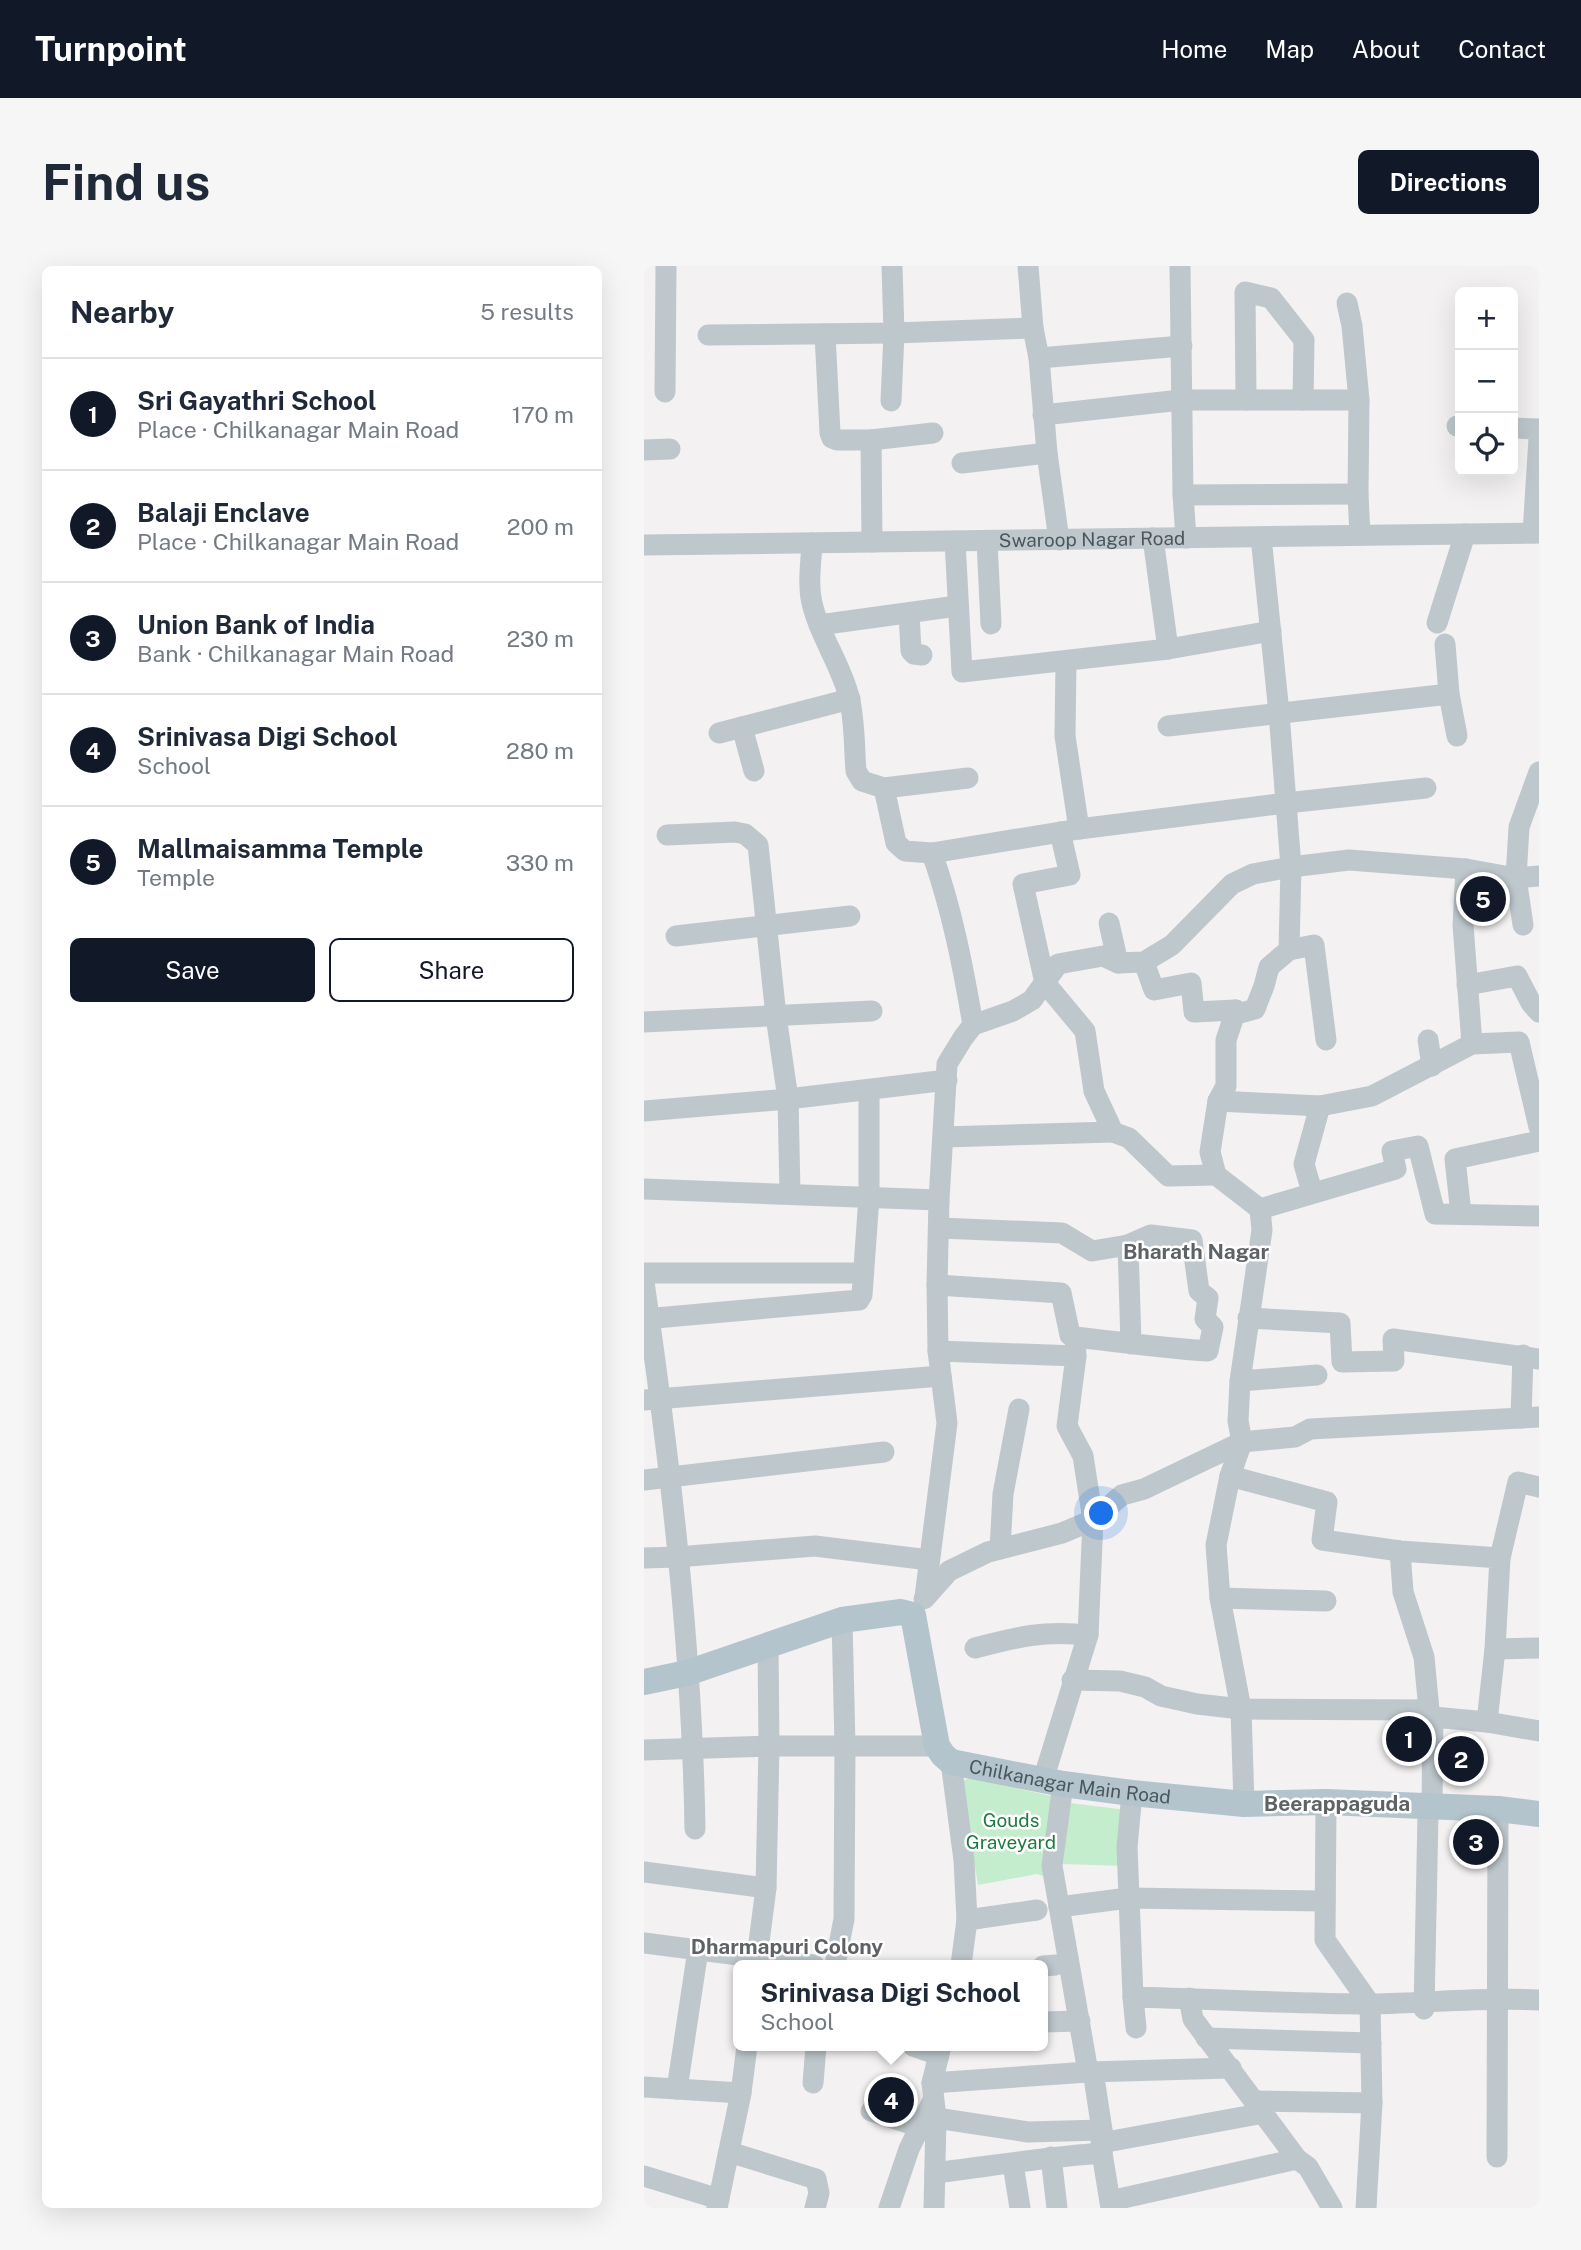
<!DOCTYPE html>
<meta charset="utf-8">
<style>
:root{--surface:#fff;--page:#f6f6f7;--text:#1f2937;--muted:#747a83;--line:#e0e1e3;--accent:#111827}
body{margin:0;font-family:"Public Sans",sans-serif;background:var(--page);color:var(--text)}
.controls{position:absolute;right:21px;top:21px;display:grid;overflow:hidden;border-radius:10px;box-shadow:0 7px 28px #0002}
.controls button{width:63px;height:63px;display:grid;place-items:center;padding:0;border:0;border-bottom:2px solid var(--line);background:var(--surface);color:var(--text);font:35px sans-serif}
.you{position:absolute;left:458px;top:1248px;width:24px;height:24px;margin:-18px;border:5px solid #fff;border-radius:50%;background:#1a73e8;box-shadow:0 0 0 10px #1a73e833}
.badge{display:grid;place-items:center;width:46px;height:46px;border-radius:50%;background:var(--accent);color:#fff;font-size:23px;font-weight:700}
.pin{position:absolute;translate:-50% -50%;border:4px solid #fff;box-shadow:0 2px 7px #0006}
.popup{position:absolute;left:89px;top:1694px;width:315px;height:91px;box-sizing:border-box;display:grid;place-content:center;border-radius:10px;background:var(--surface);filter:drop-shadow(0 2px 5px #0005);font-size:23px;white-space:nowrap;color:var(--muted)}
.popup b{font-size:26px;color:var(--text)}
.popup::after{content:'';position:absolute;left:50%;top:100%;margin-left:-14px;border:14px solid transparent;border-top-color:var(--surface)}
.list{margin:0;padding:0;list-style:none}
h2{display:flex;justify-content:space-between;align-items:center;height:91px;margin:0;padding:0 28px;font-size:30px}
h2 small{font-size:23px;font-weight:400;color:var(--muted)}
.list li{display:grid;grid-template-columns:46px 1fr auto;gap:21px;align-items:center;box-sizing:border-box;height:112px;padding:0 28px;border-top:2px solid var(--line)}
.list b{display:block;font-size:26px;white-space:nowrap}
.list p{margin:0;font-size:23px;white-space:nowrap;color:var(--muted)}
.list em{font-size:23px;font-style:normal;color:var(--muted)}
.actions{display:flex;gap:14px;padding:21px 28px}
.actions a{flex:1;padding:16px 0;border:2px solid var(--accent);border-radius:10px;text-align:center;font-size:24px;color:var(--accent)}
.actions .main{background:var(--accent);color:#fff}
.icon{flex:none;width:38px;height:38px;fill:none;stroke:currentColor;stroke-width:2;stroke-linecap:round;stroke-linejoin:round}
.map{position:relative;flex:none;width:895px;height:1942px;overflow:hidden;border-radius:10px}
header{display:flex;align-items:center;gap:42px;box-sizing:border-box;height:98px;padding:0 35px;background:var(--accent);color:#fff}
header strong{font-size:33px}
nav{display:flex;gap:38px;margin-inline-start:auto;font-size:24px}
.intro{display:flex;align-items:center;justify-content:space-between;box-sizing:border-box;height:168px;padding:0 42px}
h1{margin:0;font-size:49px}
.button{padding:18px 32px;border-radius:10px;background:var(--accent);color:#fff;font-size:24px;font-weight:700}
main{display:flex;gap:42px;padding:0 42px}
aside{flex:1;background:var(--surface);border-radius:10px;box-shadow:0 7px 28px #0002}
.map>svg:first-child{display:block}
.green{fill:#c4edce}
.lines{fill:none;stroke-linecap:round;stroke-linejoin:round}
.minor{stroke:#bec7cc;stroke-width:21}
.major{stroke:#b3c4cd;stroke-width:26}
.labels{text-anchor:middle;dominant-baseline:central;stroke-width:5;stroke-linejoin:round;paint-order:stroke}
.street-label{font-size:19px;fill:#4a575d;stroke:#fff}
.park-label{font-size:19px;fill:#1e7b3f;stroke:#fff}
.neighbourhood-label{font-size:21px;font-weight:bold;fill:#5e6265;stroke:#fff}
</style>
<header>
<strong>Turnpoint</strong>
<nav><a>Home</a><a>Map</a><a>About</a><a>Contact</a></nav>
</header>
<div class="intro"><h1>Find us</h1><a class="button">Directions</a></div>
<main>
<aside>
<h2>Nearby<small>5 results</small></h2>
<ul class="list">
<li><span class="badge">1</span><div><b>Sri Gayathri School</b><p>Place · Chilkanagar Main Road</p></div><em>170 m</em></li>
<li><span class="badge">2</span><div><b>Balaji Enclave</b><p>Place · Chilkanagar Main Road</p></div><em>200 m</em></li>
<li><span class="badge">3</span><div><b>Union Bank of India</b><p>Bank · Chilkanagar Main Road</p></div><em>230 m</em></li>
<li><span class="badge">4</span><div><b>Srinivasa Digi School</b><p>School</p></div><em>280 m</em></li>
<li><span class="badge">5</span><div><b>Mallmaisamma Temple</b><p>Temple</p></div><em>330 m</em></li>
</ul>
<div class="actions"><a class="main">Save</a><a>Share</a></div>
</aside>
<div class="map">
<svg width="895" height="1942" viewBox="0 0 895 1942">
<rect width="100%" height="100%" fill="#f3f1f1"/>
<g class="green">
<path d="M325 1512 412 1531 405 1612 393 1608 334 1619C329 1584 319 1552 315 1517Z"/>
<polygon points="426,1537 483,1544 478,1600 419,1598"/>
</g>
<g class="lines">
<g class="minor">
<polyline points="384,0 389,62 395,92 403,187 415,274"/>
<polyline points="536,0 539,229 542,272"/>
<polyline points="703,37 708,60 715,134"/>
<polyline points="181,68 186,167 188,172 193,174 227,174"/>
<polyline points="64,69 250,67 389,62"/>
<polyline points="395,92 538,80"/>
<polyline points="21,126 22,0"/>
<polyline points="602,134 601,26 627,32 660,74 659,134"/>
<polyline points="247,135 250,67 248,0"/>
<polyline points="399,149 537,134 715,134 714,228 716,269"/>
<polyline points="813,160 816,160"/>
<polyline points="869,162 895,163"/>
<polyline points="0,184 26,183"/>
<polyline points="318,197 403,187"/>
<polyline points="539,229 714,228"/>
<polyline points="889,267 895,172"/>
<polyline points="509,272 524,383"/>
<polyline points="311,275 318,406 524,383 627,365"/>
<polyline points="343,275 347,358"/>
<polyline points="228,276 227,174 289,167"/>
<path d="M168 277C167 298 163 320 169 341 177 372 197 399 205 431 211 454 210 481 212 505L218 515 240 522 252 577 261 585 288 587 435 563 642 537 782 522"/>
<path id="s1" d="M0 279 895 267"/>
<polyline points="265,347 267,385 270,388 278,389"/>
<polyline points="793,357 821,268"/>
<polyline points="175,359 313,340"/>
<polyline points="801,378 805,428 813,470"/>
<polyline points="422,395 421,470 435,563"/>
<polyline points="524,460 805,428"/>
<polyline points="98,461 110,505"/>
<polyline points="75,467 206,433"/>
<polyline points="240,522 324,512"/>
<polyline points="416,566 426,609 379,618 401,717 441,765 450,825 469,866 485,872 524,910 572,909"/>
<polyline points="23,569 91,566 101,568 114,579 132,750 144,833 146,927"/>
<path d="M288 587C308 644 319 700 329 759"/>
<polyline points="822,603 819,659 828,778"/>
<polyline points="465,657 474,697"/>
<polyline points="879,659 872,612 875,561 895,506"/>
<polyline points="32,670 206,650"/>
<polyline points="645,684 670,679 682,774"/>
<polyline points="500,696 510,724 547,717 550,746 592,744"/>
<polyline points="823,719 873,710 887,737 895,746"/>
<polyline points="0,756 228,745"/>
<polyline points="784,774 788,800"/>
<polyline points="574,835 676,840 728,830 828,778 875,776 895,861"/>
<polyline points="0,845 144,833 303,814"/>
<polyline points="300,871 469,866"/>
<polyline points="0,923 295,934"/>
<polyline points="668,926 660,898 676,840"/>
<polyline points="616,943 752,903 748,885 774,880 791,948 895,950"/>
<polyline points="817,948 811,893 895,875"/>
<polyline points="296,962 418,967 448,985 484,979"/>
<polyline points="0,1007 218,1007"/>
<path d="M0 1016C26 1197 48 1380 51 1563"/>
<polyline points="293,1019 417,1027 426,1069 431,1071"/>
<polyline points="604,1052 696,1057 698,1096 750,1095 749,1073 895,1093"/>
<polyline points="0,1053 215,1034 218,1029 225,931 225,824"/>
<polyline points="294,1085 432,1090 423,1160 439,1190 449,1254 444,1369 399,1514"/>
<path d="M432 1090 431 1071C476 1076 520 1082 564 1085L569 1061 561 1053 564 1032 555 1025 548 974 507 969 484 979 487 1078"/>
<polyline points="596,1115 673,1109"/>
<polyline points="0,1134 297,1110"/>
<polyline points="877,1152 879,1089"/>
<polyline points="586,1210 683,1236 678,1274 756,1285 856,1292 851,1383 843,1456"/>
<polyline points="0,1214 240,1186"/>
<polyline points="356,1283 359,1228 375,1143"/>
<polyline points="756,1285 759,1326 780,1391 785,1444 789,1451 788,1541 784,1549 780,1743"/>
<polyline points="0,1292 33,1291 171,1280 285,1294"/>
<polyline points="856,1292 874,1216 895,1221"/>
<polyline points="281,1331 303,1157 294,1085 293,1019 295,934 303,798 319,772 329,759 369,745 388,734 414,698 459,690 474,697 500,696 528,679 588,618 609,608 647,601 705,594 822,603 872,612 895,610"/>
<polyline points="576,1332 682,1335"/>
<polyline points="280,1333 305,1305 344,1286 418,1267 449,1254 478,1229 500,1223 598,1176 651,1171 666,1163 895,1151"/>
<path d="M331 1382C373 1371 400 1364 444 1369"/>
<polyline points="851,1383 895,1382"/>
<polyline points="428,1414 476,1415 501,1421 517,1430 553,1438 597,1443 785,1444"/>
<polyline points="789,1451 843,1456 895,1465"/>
<polyline points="0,1484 125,1480 293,1480"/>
<polyline points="307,1496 320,1594 323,1654 317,1699"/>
<polyline points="419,1518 408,1600 444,1806"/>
<path d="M488 1527 483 1581 489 1731C569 1733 649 1738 729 1738 785 1737 840 1731 895 1734"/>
<polyline points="682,1536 681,1674 726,1738 728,1837 722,1942"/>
<polyline points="600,1538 597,1443 576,1332 572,1279 586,1210 598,1176 594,1155 596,1115 618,964 616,943 572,909 566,886 574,835 582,820 582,774 592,744 593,748 611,743 620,720 625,701 645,684 647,601 635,447 617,271"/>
<polyline points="0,1606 122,1622"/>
<polyline points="415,1641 484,1632 681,1635"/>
<polyline points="323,1654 393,1644"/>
<polyline points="0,1677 170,1699"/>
<polyline points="112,1699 122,1622 125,1480 124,1378"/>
<polyline points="191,1699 200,1653 201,1479 198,1354"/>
<polyline points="399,1700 412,1699"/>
<polyline points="489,1731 492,1762"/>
<polyline points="545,1732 549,1753 653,1893 664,1901 688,1942"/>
<polyline points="399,1756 436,1755"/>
<polyline points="562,1772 727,1777"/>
<polyline points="269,1780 295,1789"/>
<polyline points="449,1805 458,1864 458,1887 467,1942"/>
<polyline points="169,1817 172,1780"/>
<polyline points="288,1817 444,1806 587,1802"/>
<polyline points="0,1821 97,1827"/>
<polyline points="33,1823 54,1684"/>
<polyline points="612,1835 728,1837"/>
<polyline points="227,1845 276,1861"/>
<polyline points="292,1852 384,1866 458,1864"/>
<polyline points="457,1877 620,1847"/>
<polyline points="85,1886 172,1913 175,1927 171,1942"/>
<polyline points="407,1891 413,1942"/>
<polyline points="853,1891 854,1543"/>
<polyline points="369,1898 376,1942"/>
<path d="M291 1907C347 1900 402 1891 458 1887"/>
<polyline points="0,1910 75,1933"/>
<polyline points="466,1935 653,1893"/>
<polyline points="73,1942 97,1827 103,1780"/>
<polyline points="245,1942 265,1883 289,1834"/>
<polyline points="290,1942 292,1852 288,1817 297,1780"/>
</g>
<path class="major" id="s2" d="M0 1416 43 1407 198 1354 257 1346 269 1349 293 1480 299 1489 307 1496 419 1518 488 1527 600 1538 682 1536 854 1543 895 1548"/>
</g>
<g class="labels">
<g class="street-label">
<text stroke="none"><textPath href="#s1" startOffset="448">Swaroop Nagar Road</textPath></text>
<text stroke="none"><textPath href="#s2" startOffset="555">Chilkanagar Main Road</textPath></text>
</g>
<g class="park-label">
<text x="367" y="1554">Gouds<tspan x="367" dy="22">Graveyard</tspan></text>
</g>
<g class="neighbourhood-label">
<text x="552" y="985">Bharath Nagar</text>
<text x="693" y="1537">Beerappaguda</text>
<text x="143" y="1680">Dharmapuri Colony</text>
</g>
</g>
</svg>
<div class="controls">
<button>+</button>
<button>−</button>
<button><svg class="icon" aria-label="locate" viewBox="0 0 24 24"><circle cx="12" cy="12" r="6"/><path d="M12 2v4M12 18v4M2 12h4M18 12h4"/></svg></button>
</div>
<div class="you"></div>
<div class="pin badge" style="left:765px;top:1473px">1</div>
<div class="pin badge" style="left:817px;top:1493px">2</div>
<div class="pin badge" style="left:832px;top:1576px">3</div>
<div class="pin badge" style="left:247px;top:1834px">4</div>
<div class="popup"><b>Srinivasa Digi School</b>School</div>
<div class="pin badge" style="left:839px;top:633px">5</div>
</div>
</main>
